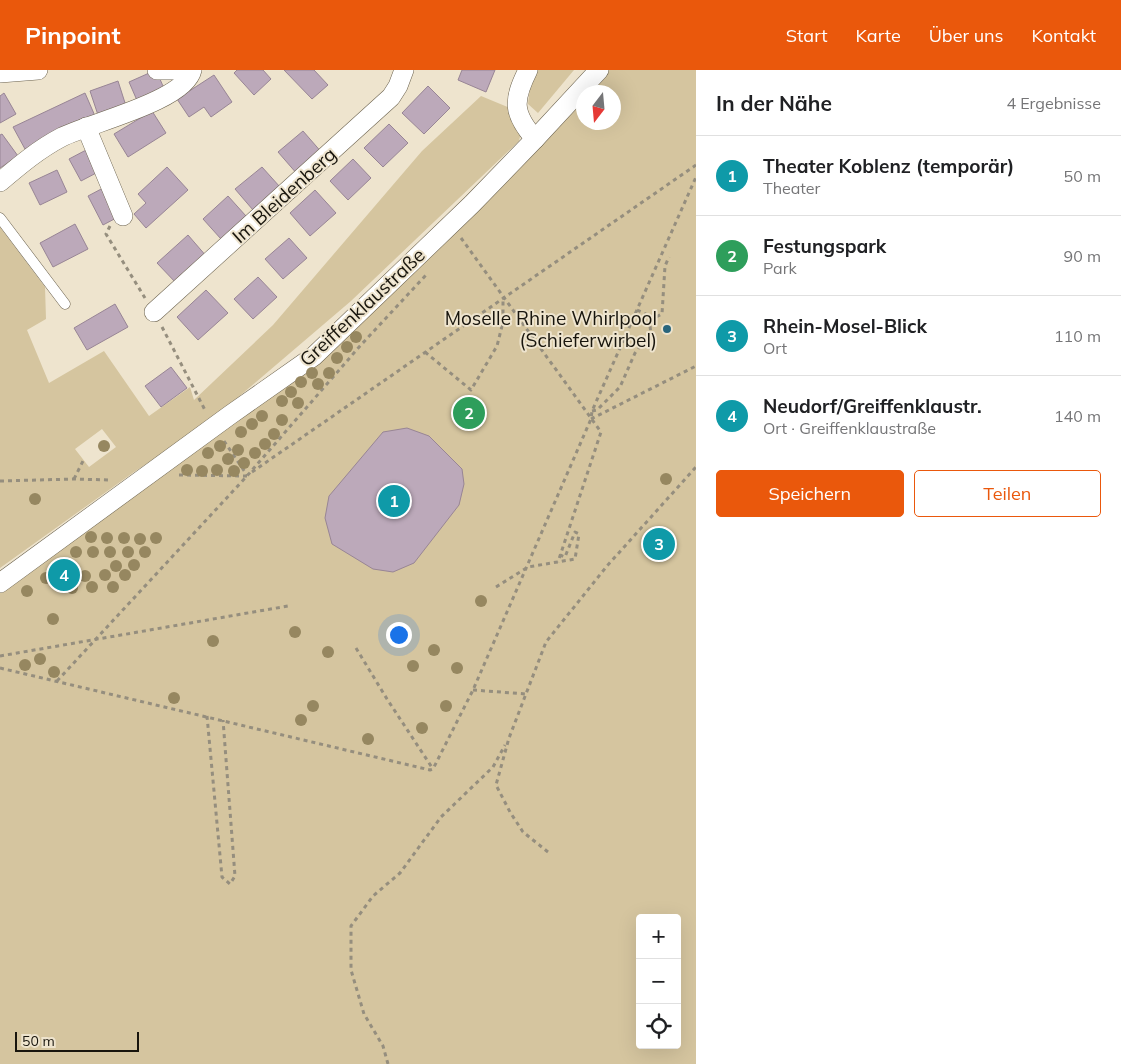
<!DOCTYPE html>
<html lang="de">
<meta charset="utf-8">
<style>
:root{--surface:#fff;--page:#f6f6f6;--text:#202124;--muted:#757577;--line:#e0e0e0;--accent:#ea580c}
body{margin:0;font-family:Mulish,sans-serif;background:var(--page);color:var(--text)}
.controls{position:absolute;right:15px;bottom:15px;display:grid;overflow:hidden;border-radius:5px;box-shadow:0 5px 20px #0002}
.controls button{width:45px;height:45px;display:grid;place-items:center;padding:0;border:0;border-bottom:1px solid var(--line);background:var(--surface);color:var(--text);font:25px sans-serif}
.compass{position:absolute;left:576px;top:15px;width:45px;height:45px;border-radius:50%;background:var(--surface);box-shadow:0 5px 20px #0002;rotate:196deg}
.scale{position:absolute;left:15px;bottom:12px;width:124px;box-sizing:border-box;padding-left:5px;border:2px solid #18150d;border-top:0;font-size:14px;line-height:18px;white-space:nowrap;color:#18150d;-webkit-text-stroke:4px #eee4ce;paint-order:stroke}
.you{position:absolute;left:398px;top:564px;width:18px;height:18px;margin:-12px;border:4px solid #fff;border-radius:50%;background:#1a73e8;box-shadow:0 0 0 8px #1a73e833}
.badge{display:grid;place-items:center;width:32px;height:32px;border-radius:50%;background:var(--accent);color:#fff;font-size:16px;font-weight:700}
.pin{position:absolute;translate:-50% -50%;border:2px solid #fff;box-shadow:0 1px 5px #0006}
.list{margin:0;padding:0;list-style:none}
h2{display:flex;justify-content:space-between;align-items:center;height:65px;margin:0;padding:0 20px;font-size:21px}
h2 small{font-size:16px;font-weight:400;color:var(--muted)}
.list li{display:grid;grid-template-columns:32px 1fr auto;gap:15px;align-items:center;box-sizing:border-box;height:80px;padding:0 20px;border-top:1px solid var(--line)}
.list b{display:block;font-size:19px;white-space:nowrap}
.list p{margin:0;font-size:16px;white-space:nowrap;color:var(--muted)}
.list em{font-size:16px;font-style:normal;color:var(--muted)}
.actions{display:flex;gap:10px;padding:15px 20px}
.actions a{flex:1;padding:11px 0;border:1px solid var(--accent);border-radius:5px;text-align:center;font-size:18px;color:var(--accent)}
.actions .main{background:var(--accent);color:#fff}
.icon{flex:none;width:28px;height:28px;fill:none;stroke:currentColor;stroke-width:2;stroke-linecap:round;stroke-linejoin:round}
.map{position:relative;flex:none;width:696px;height:994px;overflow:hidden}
header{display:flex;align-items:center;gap:30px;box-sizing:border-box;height:70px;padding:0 25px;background:var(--accent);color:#fff}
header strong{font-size:24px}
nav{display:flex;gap:28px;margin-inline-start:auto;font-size:18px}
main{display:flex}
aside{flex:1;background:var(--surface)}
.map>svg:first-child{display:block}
.green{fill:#d5c59f;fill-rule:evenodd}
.building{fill:#bca9ba;stroke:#988595}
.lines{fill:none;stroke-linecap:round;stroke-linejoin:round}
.lane-casing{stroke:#6b624e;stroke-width:11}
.street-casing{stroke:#6b624e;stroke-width:20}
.path{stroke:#958e7e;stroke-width:3;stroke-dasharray:4 4;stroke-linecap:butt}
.lane{stroke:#fff;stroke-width:10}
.street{stroke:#fff;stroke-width:19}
.tree{fill:#968760}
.poi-dot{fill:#28657c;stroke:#eee4ce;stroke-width:2}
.labels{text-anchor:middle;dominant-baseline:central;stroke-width:4;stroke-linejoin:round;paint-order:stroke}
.street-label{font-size:19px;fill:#18150d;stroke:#eee4ce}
.poi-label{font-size:19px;fill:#18150d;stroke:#eee4ce;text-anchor:end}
</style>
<header>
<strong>Pinpoint</strong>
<nav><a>Start</a><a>Karte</a><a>Über uns</a><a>Kontakt</a></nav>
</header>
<main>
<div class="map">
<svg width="696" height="994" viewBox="0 0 696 994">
<rect width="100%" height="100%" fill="#eee4ce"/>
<g class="green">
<polygon points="538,0 574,0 538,43 528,34 530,16"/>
<path d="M607 0H696V994H0V520L316 288 583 25 584 52H614V22H586ZM640 848H677V975H640Z"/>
<path d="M481 26 510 38 521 62 519 71 351 231 208 353 134 402 0 498V157L45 217 46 249 27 260 49 313 104 281 149 346 190 317 194 330 273 255 422 81ZM102 359 116 377 89 397 75 379Z"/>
</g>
<g class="building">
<polygon points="156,0 166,23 139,35 129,12"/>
<polygon points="237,0 263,0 271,9 254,25 234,3"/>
<polygon points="284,0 314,0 328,15 312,29"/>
<polygon points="462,0 495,0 486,22 458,10"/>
<polygon points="214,5 232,32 211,47 204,37 189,47 177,29"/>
<polygon points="118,11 126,36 98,45 90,21"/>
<polygon points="428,16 450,38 424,64 402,43"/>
<polygon points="4,23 16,44 0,53 0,26"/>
<polygon points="85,23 95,46 25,79 13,57"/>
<polygon points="152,41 166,63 128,87 114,64"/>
<polygon points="389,54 408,73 383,97 364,78"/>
<polygon points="303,61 323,84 298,105 278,82"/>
<polygon points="2,64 18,86 0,98 0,65"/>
<polygon points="88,79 100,101 81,111 69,89"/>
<polygon points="353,89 371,108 348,130 330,111"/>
<polygon points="167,97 188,120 146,158 134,144 146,133 138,124"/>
<polygon points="262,97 280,117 253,140 235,119"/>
<polygon points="57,100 67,122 40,135 29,113"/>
<polygon points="105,117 120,146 103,155 88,126"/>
<polygon points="315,120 336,143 310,166 290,143"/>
<polygon points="228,126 246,146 221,169 203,149"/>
<polygon points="75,154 88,179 53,197 40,173"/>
<polygon points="188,165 207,187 177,214 157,193"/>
<polygon points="289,168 307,188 283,209 265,189"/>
<polygon points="258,207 277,227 253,249 234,229"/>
<polygon points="206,220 228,243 198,270 177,247"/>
<polygon points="115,234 128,257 87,280 74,258"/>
<polygon points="171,297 187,318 161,337 145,316"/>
<polygon points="407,358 429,366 462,399 464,414 459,435 414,493 393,502 373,499 332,474 325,448 329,426 383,362"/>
</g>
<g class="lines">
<defs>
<polyline id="lane" points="0,148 65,234"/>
<g id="street">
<polyline points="157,0 188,0"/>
<path d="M528 0C513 30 512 43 535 69"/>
<polyline points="0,3 38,0"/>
<polyline points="86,57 123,146"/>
<path d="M0 112C20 95 39 79 62 67 90 53 185 31 192 0"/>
<polyline points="154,242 391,27 398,16 404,0"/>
<polyline points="0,513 230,345 314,286 472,134 535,69 599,0"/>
</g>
</defs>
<use href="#lane" class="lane-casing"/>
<use href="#street" class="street-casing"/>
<g class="path">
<polyline points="110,156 106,164 145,228"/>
<polyline points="461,168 601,362 558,492"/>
<polyline points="637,240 654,248"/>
<polyline points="162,257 206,342"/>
<polyline points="425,282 471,320 497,276 503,252 503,228"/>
<polyline points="592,341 597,340 620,317 635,283 648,265 651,264 650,256 654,248 662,244 665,196 669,187"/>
<polyline points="591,349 696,296"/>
<polyline points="224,371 247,405"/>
<polyline points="252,402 696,95"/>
<polyline points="179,405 247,406"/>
<polyline points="74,409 83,391"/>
<polyline points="0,411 74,409 111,410"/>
<polyline points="496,517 528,497 575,489 579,464 575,462 565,487 560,485"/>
<polyline points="356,578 387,629 433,699"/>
<polyline points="0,586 288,536"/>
<polyline points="0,598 430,700 433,699 473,620 591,349 592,341 696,107"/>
<polyline points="57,611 247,406 360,276 426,205"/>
<polyline points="473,620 526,624"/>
<polyline points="207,646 222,807 230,814 235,806 223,650"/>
<polyline points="548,782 523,762 510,742 496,715 509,668 546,572 607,496 696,397"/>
<polyline points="388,994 383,976 364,944 351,900 351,856 373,826 400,803 441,747 493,697 505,675"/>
</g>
<use href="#lane" class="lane"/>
<use href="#street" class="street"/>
</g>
<g class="tree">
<circle cx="356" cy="267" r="6"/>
<circle cx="347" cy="277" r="6"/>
<circle cx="337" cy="288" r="6"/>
<circle cx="312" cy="303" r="6"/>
<circle cx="329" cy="303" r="6"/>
<circle cx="301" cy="312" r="6"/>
<circle cx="318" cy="314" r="6"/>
<circle cx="291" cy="322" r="6"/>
<circle cx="282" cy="331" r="6"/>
<circle cx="298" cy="333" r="6"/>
<circle cx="262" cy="346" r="6"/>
<circle cx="282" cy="350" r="6"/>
<circle cx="252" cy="354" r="6"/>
<circle cx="241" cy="362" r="6"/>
<circle cx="274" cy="364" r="6"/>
<circle cx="265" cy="374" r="6"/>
<circle cx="104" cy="376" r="6"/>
<circle cx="220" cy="376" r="6"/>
<circle cx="238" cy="380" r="6"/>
<circle cx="208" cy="383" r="6"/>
<circle cx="255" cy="383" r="6"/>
<circle cx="228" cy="389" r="6"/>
<circle cx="244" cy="393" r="6"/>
<circle cx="187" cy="400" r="6"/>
<circle cx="217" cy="400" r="6"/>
<circle cx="202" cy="401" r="6"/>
<circle cx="234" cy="401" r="6"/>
<circle cx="666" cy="409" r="6"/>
<circle cx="35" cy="429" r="6"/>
<circle cx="91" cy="467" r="6"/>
<circle cx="107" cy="468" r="6"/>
<circle cx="124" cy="468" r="6"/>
<circle cx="156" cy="468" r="6"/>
<circle cx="140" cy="469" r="6"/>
<circle cx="76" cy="482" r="6"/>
<circle cx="93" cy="482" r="6"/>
<circle cx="110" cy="482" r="6"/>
<circle cx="128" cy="482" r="6"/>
<circle cx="145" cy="482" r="6"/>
<circle cx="134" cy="495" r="6"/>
<circle cx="116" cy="496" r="6"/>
<circle cx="61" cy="498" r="6"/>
<circle cx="105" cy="505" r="6"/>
<circle cx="125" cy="505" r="6"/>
<circle cx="85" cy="506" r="6"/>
<circle cx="46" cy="508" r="6"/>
<circle cx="92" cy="517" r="6"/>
<circle cx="113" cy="517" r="6"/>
<circle cx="72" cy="518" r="6"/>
<circle cx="27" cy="521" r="6"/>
<circle cx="481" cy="531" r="6"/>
<circle cx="53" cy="549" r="6"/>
<circle cx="295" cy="562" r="6"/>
<circle cx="213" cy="571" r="6"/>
<circle cx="434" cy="580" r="6"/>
<circle cx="328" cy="582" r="6"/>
<circle cx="40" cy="589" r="6"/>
<circle cx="25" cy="595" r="6"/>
<circle cx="413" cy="596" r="6"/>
<circle cx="457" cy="598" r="6"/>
<circle cx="54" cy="602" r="6"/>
<circle cx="174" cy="628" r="6"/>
<circle cx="313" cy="636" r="6"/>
<circle cx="446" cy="636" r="6"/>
<circle cx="301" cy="650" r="6"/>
<circle cx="422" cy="658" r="6"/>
<circle cx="368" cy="669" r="6"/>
</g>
<circle class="poi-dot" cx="667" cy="259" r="5"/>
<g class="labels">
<g class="street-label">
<text transform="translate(284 125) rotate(-42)">Im Bleidenberg</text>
<text transform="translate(362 237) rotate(-43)">Greiffenklaustraße</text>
</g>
<g class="poi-label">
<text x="657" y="248">Moselle Rhine Whirlpool<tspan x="657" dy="22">(Schieferwirbel)</tspan></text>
</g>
</g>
</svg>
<div class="controls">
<button>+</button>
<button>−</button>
<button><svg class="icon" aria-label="locate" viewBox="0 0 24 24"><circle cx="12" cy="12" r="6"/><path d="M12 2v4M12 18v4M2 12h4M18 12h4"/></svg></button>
</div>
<svg class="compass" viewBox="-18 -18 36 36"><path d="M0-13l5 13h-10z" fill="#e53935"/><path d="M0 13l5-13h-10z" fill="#757577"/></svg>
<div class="scale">50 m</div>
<div class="you"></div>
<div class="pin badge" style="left:394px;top:431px;background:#0f9aa8">1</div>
<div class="pin badge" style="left:469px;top:343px;background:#2e9e5b">2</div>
<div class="pin badge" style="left:659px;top:474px;background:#0f9aa8">3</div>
<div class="pin badge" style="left:64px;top:505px;background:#0f9aa8">4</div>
</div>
<aside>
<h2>In der Nähe<small>4 Ergebnisse</small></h2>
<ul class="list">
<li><span class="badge" style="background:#0f9aa8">1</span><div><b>Theater Koblenz (temporär)</b><p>Theater</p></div><em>50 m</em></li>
<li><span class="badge" style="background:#2e9e5b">2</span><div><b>Festungspark</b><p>Park</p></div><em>90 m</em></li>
<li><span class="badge" style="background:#0f9aa8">3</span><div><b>Rhein-Mosel-Blick</b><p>Ort</p></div><em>110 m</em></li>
<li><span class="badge" style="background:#0f9aa8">4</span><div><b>Neudorf/Greiffenklaustr.</b><p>Ort · Greiffenklaustraße</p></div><em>140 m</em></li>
</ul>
<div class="actions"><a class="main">Speichern</a><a>Teilen</a></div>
</aside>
</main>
